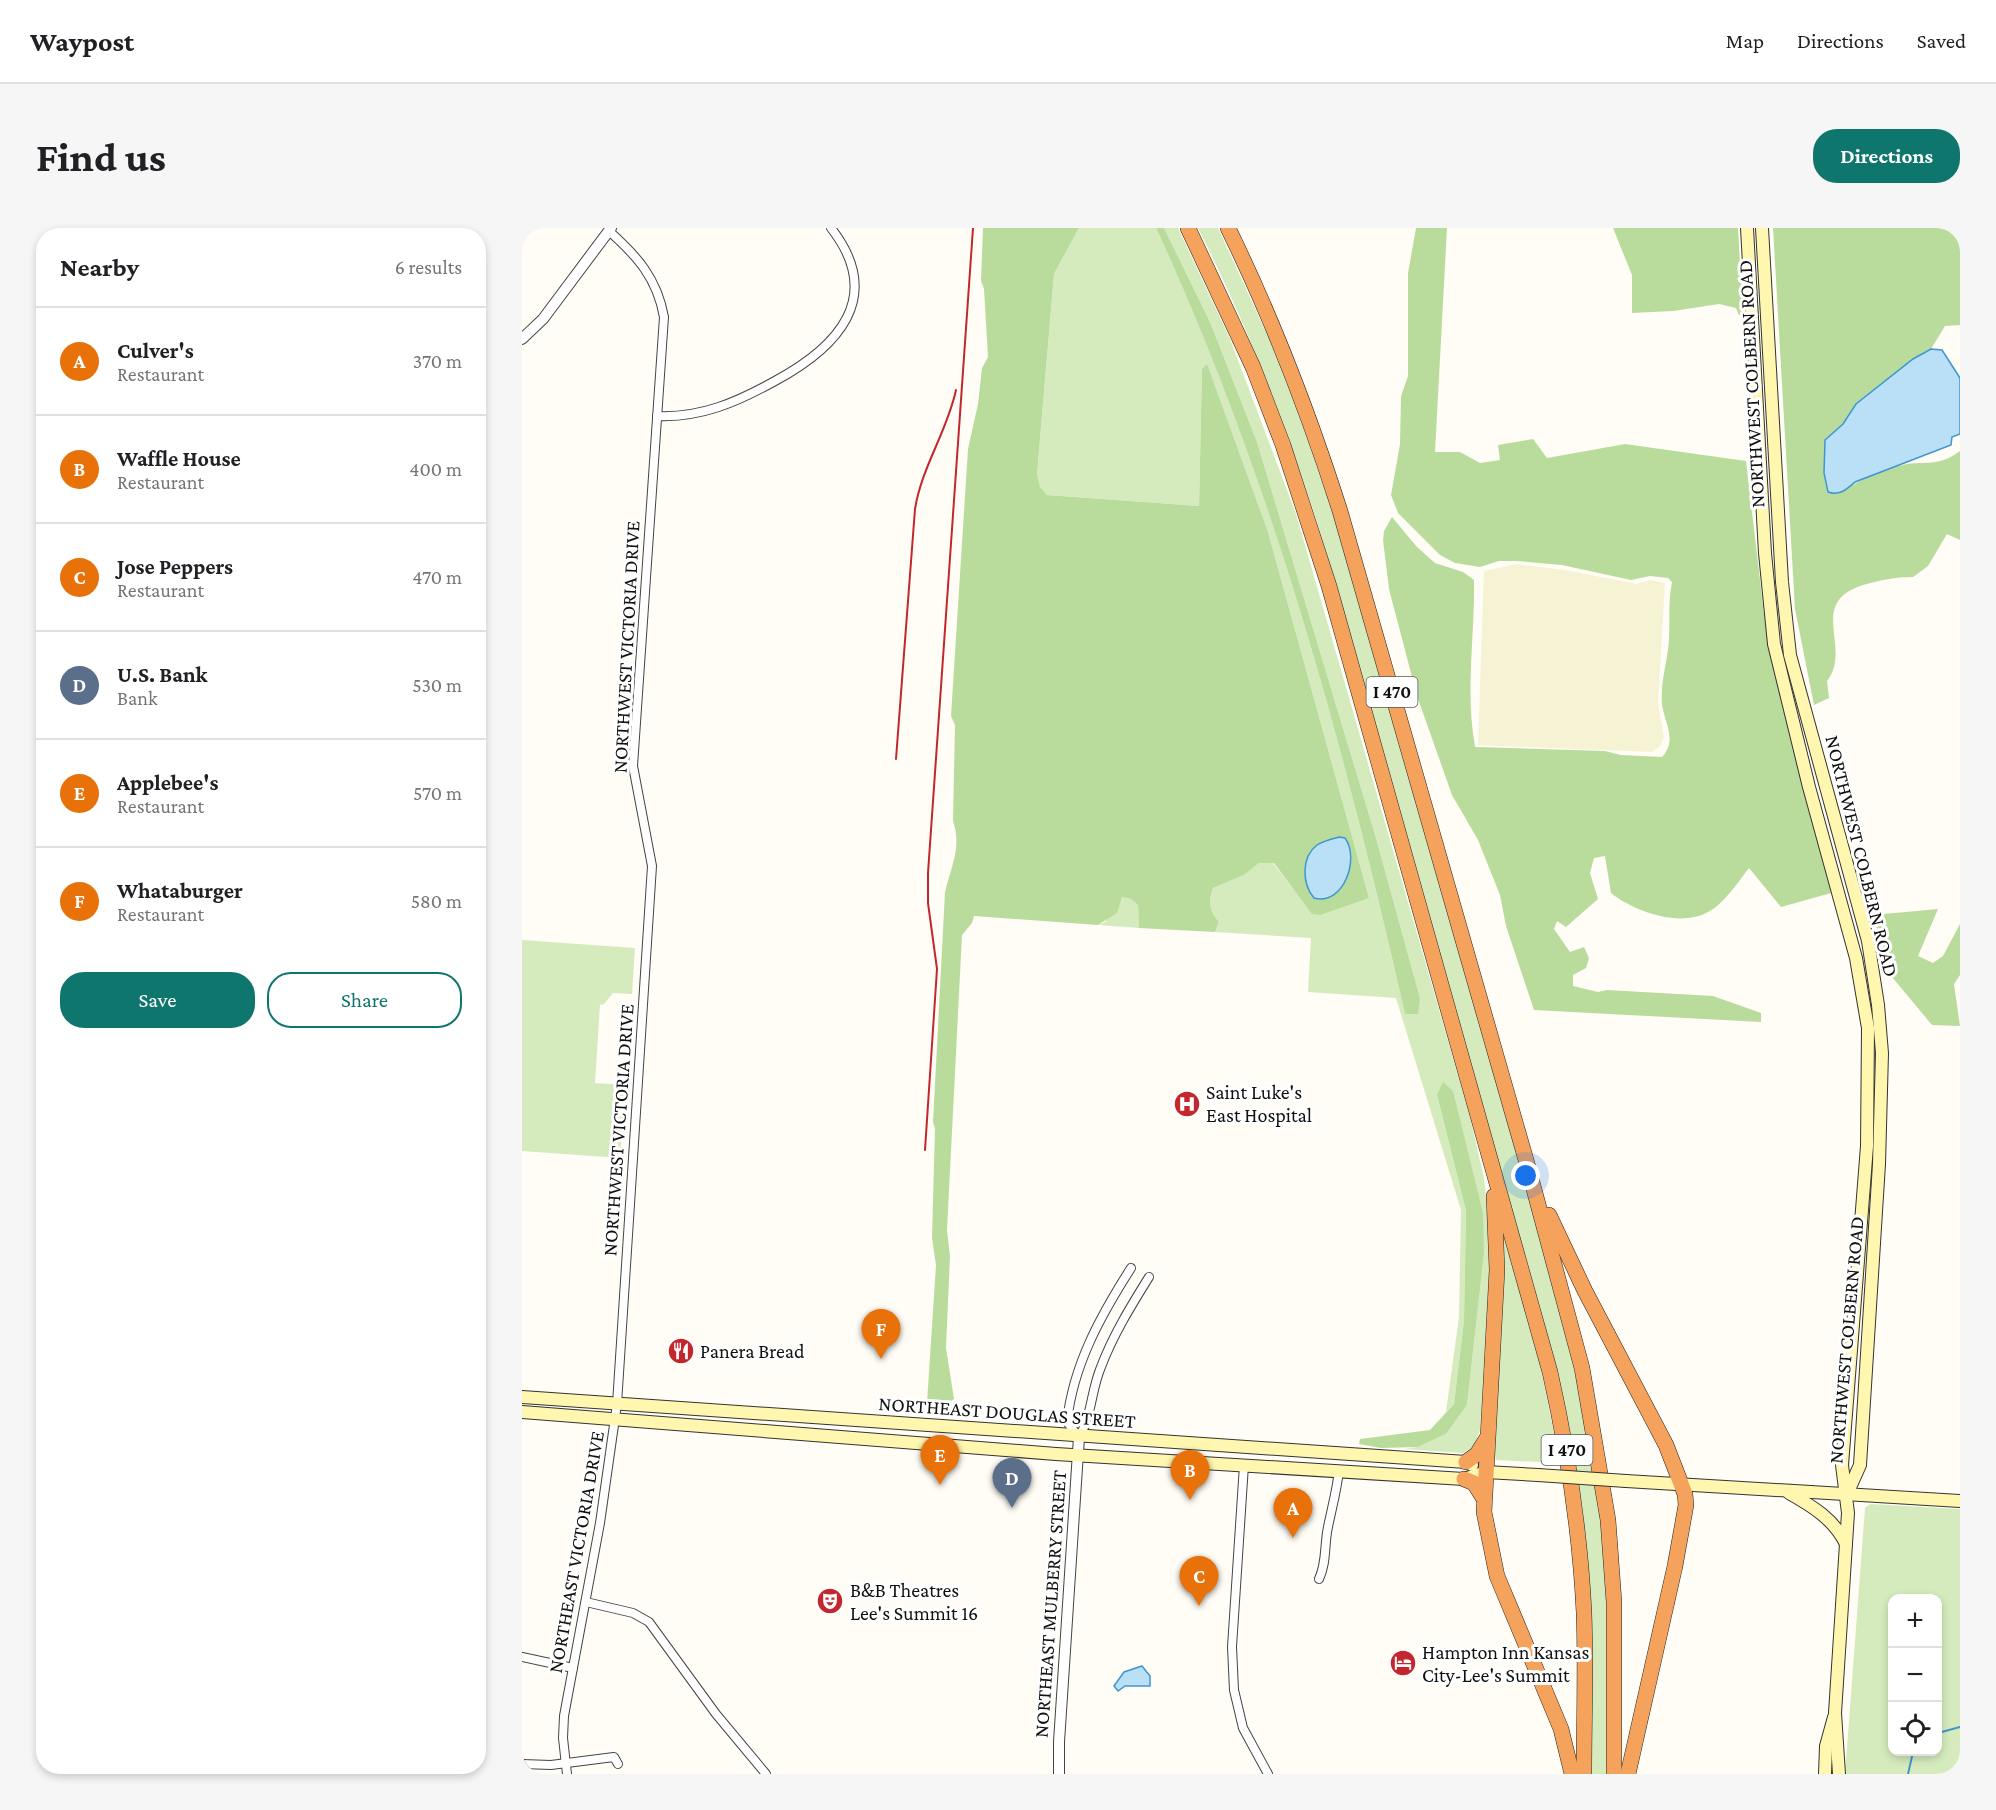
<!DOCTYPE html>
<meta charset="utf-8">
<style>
:root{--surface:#fff;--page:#f6f6f6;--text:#202124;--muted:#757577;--line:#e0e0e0;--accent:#0f766e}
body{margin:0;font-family:"Crimson Pro",serif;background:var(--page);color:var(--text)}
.controls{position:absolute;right:18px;bottom:18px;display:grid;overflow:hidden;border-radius:12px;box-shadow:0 3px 9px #0003}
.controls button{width:54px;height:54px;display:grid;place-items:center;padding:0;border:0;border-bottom:2px solid var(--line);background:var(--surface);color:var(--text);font:30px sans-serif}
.you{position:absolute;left:1004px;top:948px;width:21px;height:21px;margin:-15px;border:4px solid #fff;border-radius:50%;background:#1a73e8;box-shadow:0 0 0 9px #1a73e833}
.badge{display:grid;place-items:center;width:39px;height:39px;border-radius:50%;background:var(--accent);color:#fff;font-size:20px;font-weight:700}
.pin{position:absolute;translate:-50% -50px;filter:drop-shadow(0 2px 3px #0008)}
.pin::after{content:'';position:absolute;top:32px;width:21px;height:18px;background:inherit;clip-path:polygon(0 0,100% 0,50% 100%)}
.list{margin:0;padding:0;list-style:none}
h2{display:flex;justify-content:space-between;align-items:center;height:78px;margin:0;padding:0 24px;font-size:26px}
h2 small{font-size:20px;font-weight:400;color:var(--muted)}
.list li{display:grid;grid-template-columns:39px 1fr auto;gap:18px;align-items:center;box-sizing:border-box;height:108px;padding:0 24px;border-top:2px solid var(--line)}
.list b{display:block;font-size:22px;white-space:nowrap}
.list p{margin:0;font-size:20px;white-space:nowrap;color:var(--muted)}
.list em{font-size:20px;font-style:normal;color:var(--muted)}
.actions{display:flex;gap:12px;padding:18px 24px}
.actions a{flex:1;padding:14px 0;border:2px solid var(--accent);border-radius:24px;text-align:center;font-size:21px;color:var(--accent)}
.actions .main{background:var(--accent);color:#fff}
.icon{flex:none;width:33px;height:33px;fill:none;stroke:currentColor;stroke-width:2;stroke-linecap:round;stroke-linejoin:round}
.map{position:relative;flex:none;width:1438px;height:1546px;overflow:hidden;border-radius:24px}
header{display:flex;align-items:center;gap:36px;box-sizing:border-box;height:84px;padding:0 30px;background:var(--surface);border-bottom:2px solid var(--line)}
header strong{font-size:28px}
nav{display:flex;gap:33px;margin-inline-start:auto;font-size:21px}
.intro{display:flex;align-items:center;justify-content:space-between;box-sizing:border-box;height:144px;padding:0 36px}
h1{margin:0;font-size:42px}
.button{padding:15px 27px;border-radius:24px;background:var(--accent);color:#fff;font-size:21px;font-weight:700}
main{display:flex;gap:36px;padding:0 36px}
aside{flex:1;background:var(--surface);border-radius:24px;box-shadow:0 3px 9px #0003}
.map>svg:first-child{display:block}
.farmland{fill:#f6f3d4}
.green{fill:#d5ebbd;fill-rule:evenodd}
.forest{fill:#b9dc9c}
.water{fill:#b9e0f7;stroke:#3f96cf;stroke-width:1.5}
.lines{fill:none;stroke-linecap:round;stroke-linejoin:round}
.stream{stroke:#3f96cf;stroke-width:2}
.minor-casing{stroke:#444;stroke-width:10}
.tertiary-casing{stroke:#444;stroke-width:12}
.secondary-casing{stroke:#333;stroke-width:14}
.motorway-casing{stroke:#222;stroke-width:16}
.minor{stroke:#fff;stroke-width:8}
.tertiary{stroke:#fff;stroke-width:10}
.secondary{stroke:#fff6b0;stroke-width:12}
.motorway{stroke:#f5a25d;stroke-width:15}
.rail{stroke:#c4262e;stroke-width:2}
.secondary-bridge-casing{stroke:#333;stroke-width:14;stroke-linecap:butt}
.secondary-bridge{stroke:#fff6b0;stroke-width:12}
.labels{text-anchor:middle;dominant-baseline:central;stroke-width:6;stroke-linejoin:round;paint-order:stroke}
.shield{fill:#fff;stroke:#585858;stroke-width:1.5}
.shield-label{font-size:18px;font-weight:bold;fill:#111}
.street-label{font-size:20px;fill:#111;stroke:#fff}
.poi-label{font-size:20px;fill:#111;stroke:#fff;text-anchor:start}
</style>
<header>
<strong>Waypost</strong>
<nav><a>Map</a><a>Directions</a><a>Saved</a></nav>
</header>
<div class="intro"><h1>Find us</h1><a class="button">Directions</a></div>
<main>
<aside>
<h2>Nearby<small>6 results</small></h2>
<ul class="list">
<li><span class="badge" style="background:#e8710a">A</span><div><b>Culver's</b><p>Restaurant</p></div><em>370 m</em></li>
<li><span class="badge" style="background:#e8710a">B</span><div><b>Waffle House</b><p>Restaurant</p></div><em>400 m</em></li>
<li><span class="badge" style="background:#e8710a">C</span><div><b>Jose Peppers</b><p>Restaurant</p></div><em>470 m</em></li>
<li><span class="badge" style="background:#5c6f8a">D</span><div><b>U.S. Bank</b><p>Bank</p></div><em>530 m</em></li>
<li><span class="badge" style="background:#e8710a">E</span><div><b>Applebee's</b><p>Restaurant</p></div><em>570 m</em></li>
<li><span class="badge" style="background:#e8710a">F</span><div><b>Whataburger</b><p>Restaurant</p></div><em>580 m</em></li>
</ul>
<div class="actions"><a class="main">Save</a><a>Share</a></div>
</aside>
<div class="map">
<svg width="1438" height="1546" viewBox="0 0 1438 1546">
<rect width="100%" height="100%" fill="#fffdf5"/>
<polygon class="farmland" points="995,336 1043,342 1115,356 1128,352 1143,355 1136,475 1142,509 1138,518 1130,524 956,517 962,343"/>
<g class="green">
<path d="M557 0H634C751 250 822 517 883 786L898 770 854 610 735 214 688 94 642 0H656L708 111 774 286 948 889 962 950 969 1017 958 1202 952 1218 941 1225 882 1221 896 1219 924 1206 945 1177 962 1026 915 867 944 983 942 1092 932 1176 924 1184 937 1089 939 982 874 770 786 764 789 710 693 704 697 694C687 682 686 674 691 660L722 647 737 635H751L791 686 847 670 746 304 685 137 680 141 677 278 525 267 518 259 515 248 532 46Z"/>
<path d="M676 0H696L760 139 816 300 1014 990 1054 1145 1079 1294 1086 1386 1087 1546H1067L1066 1380 1031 1133 1019 1083 797 300C764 198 725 96 676 0Z"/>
<polygon points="600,669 609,671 616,677 617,700 577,697 583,694"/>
<polygon points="0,712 113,720 110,766 91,765 82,776 78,777 73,855 103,857 98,930 0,923"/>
<polygon points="979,996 1016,1126 1038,1235 974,1232 972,1225"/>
<path d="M1348 1276 1438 1281V1546H1323L1343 1280ZM1370 1370H1416V1524H1370Z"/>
</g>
<g class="forest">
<path d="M461 0H557L532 46 515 247 518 259 525 267 677 278 680 141 685 136 746 304 847 670 798 687 790 686 752 635H737L722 647 691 660C686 674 687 682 697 694L693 704 617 700 616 677 609 671 600 669 595 685 576 697 452 688 450 695 440 707 425 1002 428 1029 424 1120 432 1171 426 1175H405L414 1037 410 1010 413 900 411 894 423 664C429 639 440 619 431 593L433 497 429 488 446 221 456 176 460 140 466 129 462 61 459 53Z"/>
<path d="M634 0H642L688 94 735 214 854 610 898 770 896 786H883C822 517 750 250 634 0Z"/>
<path d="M894 0H925L913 224H938L958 235 978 232 976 217 1011 211 1025 230 1103 216 1224 233 1242 386 1254 445 1312 661 1309 665 1259 679 1227 640C1216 654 1202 676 1186 684 1158 700 1111 683 1089 665L1083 628 1072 630 1068 645 1076 671 1044 699 1035 693 1032 701 1048 724 1062 719 1067 730 1064 740 1051 747V758L1076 764 1085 762 1191 768 1239 785V794L1012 782 984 698 978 667 956 612 930 567 895 468 867 361 861 312 862 303 870 289 895 319 913 335 941 344 952 352C953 408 943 463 953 519L1083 523 1099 527 1140 529C1156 512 1142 494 1140 476 1138 454 1146 432 1147 411 1148 391 1146 373 1150 354L1146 350 1128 348 1109 352 1040 337 994 333H977L958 339 933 335 918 327 876 285 869 267 878 216 879 168 886 148V45Z"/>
<polygon points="1091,0 1216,0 1221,87 1217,87 1214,80 1197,76 1151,83 1110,85 1110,47"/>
<path d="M1251 0H1438V97L1423 98 1409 121 1391 131 1334 176 1321 196 1303 212 1302 245 1322 263C1337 251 1358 244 1376 238 1402 231 1414 241 1438 223V312L1425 306 1406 338 1391 349C1372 349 1359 352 1341 357 1284 375 1331 420 1305 453L1307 470 1292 477 1273 381Z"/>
<polygon points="1416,681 1396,728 1411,735 1421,728 1438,696 1438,747 1432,756 1438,798 1410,797 1370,749 1351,687"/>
<polygon points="921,854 931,863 961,985 962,1026 945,1177 924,1206 896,1219 859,1220 837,1216 838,1211 908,1202 932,1176 942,1092 944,983 915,867"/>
</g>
<g class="water">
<path d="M1409 121 1420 122 1438 150V206L1430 209 1429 217 1333 254C1325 261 1318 268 1306 264L1302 245 1303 212 1321 196 1334 176 1391 131Z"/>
<path d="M817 609 823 610C838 630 822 678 792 670 780 656 779 629 795 617 801 613 810 611 817 609Z"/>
<polygon points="620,1438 628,1448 628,1458 603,1458 596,1463 592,1458 602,1444"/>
</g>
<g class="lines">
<g class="stream">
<polyline points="1416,1505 1438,1499"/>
<polyline points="1386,1546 1391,1524"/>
</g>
<defs>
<g id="minor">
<path d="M135 188C179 190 215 174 253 153 316 119 363 69 309 0"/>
<path d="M609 1040C579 1087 551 1137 545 1194L557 1209C570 1188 569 1162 579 1139 591 1107 609 1078 627 1049"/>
<polyline points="722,1237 710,1419 712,1462 721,1500 746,1546"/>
<path d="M797 1351C805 1334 802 1317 806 1299 810 1279 815 1262 817 1242"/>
<polyline points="64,1374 111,1385 127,1394 194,1486 244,1546"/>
<polyline points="0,1429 51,1440"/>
<polyline points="0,1536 29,1537 92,1529 96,1536"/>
<path d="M45 1546 41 1510 42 1488 78 1295 95 1176 130 638 111 538 142 89C135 50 115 28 87 3"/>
</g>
<g id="tertiary">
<polyline points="0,111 21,91 89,0"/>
<polyline points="537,1546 537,1514 557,1209"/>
</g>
<g id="secondary">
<polyline points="1225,0 1243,325 1252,416 1287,559 1334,730 1346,800 1345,918 1320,1237 1326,1285 1313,1485 1317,1546"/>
<polyline points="1240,0 1260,354 1268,427 1346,713 1356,777 1360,825 1357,936 1338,1237 1325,1266"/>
<polyline points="0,1169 944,1234 950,1237"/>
<polyline points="0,1184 534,1226 942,1251 964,1244 1016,1247"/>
<polyline points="1104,1253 1438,1273"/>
<path d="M1267 1265C1290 1278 1312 1291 1324 1316"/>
<polyline points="1303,1546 1304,1518 1312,1489"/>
</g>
<g id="motorway">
<path d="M666 0 731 139 761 217 807 358 1028 1144C1046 1224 1058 1303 1062 1385 1064 1438 1062 1493 1062 1546"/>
<path d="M706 0C751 92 787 186 818 283L1006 939 1060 1140 1086 1292 1092 1374V1546"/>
<polyline points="972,968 975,1042 962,1284 975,1348 1039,1501 1050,1546"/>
<polyline points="1027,987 1063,1063 1144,1217 1163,1266 1164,1277 1153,1338 1106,1546"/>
<polyline points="944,1234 955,1226 965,1210"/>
<polyline points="942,1251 952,1255 962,1271"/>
</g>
</defs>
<use href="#minor" class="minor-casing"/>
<use href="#tertiary" class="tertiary-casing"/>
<use href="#secondary" class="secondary-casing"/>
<use href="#motorway" class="motorway-casing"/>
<use href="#minor" class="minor"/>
<use href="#tertiary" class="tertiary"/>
<use href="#secondary" class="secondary"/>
<use href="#motorway" class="motorway"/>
<g class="rail">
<path d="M374 531 393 281C400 238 425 204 434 162"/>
<polyline points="403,922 415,741 406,675 406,645 451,0"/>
</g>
<defs>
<polyline id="secondary-bridge" points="1016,1247 1104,1253"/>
</defs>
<use href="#secondary-bridge" class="secondary-bridge-casing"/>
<use href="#secondary-bridge" class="secondary-bridge"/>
</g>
<defs>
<symbol id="hospital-disc" viewBox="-11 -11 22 22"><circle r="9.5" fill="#c4262e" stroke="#fff"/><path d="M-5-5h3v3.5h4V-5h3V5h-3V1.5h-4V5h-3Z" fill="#fff"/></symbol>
<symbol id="restaurant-disc" viewBox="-11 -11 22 22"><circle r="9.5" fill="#c4262e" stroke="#fff"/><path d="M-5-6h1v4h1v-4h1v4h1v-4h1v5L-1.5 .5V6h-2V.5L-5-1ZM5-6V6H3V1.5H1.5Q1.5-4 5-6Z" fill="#fff"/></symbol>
<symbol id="theatre-disc" viewBox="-11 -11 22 22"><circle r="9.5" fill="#c4262e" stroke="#fff"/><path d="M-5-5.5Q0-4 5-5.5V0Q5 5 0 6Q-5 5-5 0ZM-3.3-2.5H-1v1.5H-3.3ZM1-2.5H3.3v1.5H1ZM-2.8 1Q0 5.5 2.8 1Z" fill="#fff"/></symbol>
<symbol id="hotel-disc" viewBox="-11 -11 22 22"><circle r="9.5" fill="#c4262e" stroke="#fff"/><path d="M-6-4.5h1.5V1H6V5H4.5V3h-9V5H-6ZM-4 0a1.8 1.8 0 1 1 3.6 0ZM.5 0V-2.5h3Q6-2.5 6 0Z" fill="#fff"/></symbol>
</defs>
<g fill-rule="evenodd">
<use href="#hospital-disc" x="650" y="861" width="30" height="30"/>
<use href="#restaurant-disc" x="144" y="1108" width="30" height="30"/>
<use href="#theatre-disc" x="293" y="1358" width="30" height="30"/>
<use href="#hotel-disc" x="866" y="1420" width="30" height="30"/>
</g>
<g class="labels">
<g class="shield">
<rect x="844.5" y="449" width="51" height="30" rx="4.5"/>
<rect x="1019.5" y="1207" width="51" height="30" rx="4.5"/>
</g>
<g class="shield-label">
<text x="870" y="464">I 470</text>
<text x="1045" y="1222">I 470</text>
</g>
<g class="street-label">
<text transform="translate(1229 156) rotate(-93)">NORTHWEST COLBERN ROAD</text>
<text transform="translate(104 419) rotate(-87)">NORTHWEST VICTORIA DRIVE</text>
<text transform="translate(1340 628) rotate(76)">NORTHWEST COLBERN ROAD</text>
<text transform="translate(96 902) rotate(-86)">NORTHWEST VICTORIA DRIVE</text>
<text transform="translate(1324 1112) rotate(-85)">NORTHWEST COLBERN ROAD</text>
<text transform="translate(485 1184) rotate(4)">NORTHEAST DOUGLAS STREET</text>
<text transform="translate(54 1324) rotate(-80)">NORTHEAST VICTORIA DRIVE</text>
<text transform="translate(528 1376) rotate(-86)">NORTHEAST MULBERRY STREET</text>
</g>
<g class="poi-label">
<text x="684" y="864">Saint Luke's<tspan x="684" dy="23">East Hospital</tspan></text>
<text x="178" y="1123">Panera Bread</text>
<text x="328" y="1362">B&amp;B Theatres<tspan x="328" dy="23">Lee's Summit 16</tspan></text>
<text x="900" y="1424">Hampton Inn Kansas<tspan x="900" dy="23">City-Lee's Summit</tspan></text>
</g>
</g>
</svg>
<div class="controls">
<button>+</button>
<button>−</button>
<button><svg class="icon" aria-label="locate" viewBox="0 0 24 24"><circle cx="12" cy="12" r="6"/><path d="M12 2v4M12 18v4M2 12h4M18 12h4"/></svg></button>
</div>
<div class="you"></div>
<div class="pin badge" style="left:771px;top:1310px;background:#e8710a">A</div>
<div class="pin badge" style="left:668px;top:1272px;background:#e8710a">B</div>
<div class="pin badge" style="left:677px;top:1378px;background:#e8710a">C</div>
<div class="pin badge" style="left:490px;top:1280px;background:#5c6f8a">D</div>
<div class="pin badge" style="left:418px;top:1257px;background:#e8710a">E</div>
<div class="pin badge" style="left:359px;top:1131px;background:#e8710a">F</div>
</div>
</main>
